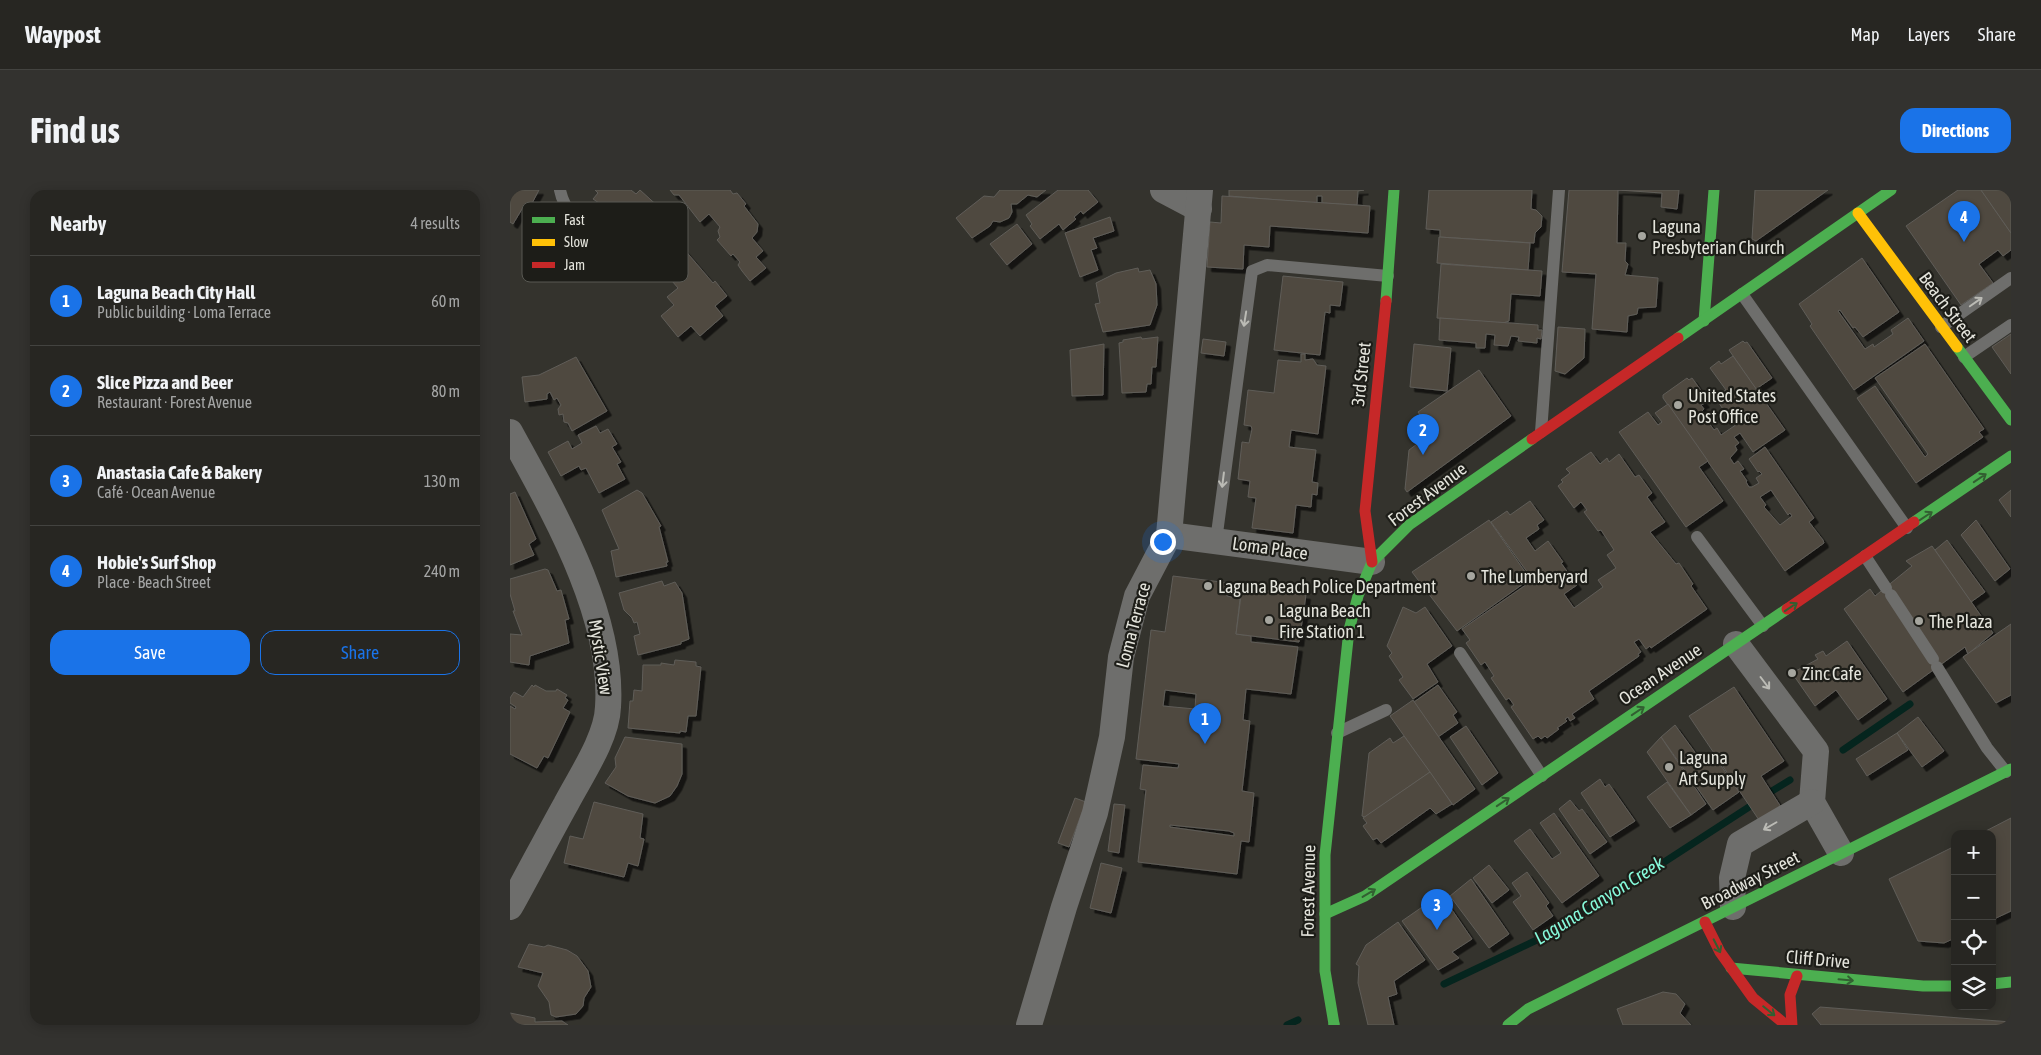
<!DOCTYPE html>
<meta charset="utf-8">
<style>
:root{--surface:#272622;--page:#33322f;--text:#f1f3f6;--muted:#a4a5a5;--line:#434340;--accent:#1a73e8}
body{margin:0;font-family:"Asap Condensed",sans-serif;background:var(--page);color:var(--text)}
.controls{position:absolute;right:15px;bottom:15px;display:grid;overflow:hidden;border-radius:10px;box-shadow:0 2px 12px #0003}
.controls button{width:45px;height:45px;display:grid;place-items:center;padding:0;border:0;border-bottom:1px solid var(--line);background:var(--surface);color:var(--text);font:25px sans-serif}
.you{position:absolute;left:652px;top:351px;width:18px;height:18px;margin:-12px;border:4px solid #fff;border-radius:50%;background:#1a73e8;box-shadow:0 0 0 8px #1a73e833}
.badge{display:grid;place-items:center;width:32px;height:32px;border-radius:50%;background:var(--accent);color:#fff;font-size:16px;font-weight:700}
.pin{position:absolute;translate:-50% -41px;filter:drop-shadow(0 1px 2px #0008)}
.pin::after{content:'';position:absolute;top:26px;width:18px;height:15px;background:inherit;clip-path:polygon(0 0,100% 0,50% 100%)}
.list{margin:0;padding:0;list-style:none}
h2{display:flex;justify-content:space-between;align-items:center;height:65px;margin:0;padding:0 20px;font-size:21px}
h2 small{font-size:16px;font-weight:400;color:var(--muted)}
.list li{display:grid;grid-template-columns:32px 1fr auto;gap:15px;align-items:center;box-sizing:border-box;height:90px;padding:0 20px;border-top:1px solid var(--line)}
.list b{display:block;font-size:19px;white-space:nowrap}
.list p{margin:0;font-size:16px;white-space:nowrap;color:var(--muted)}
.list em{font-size:16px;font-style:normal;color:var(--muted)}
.actions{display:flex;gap:10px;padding:15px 20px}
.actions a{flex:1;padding:11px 0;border:1px solid var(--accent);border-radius:15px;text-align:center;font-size:18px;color:var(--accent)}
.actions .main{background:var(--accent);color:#fff}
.icon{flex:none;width:28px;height:28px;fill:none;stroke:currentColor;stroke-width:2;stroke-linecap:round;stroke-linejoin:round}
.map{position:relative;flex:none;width:1501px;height:835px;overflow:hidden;border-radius:15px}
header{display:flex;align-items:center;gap:30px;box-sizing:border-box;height:70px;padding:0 25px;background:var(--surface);border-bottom:1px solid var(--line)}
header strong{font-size:24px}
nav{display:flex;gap:28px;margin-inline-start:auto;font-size:18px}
.intro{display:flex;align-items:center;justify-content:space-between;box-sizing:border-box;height:120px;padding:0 30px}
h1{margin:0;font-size:35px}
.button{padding:12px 22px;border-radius:15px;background:var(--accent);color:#fff;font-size:18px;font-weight:700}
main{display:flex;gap:30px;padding:0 30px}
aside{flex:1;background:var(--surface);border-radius:15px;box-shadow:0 2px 12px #0003}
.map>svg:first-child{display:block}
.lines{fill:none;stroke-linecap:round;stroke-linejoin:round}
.stream{stroke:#05251e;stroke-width:7}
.building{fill:#504940;stroke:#5f5d58;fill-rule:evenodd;filter:url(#shadow)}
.lane{stroke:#6e6e6c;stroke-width:12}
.street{stroke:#6e6e6c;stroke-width:26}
.fast{stroke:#4caf50;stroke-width:11}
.slow{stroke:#ffc107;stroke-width:11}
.jam{stroke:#c62828;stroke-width:11}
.oneway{stroke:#bbbbb5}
.oneway2{stroke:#325f31}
.poi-dot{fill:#a6a69f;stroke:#1d1d18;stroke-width:2}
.labels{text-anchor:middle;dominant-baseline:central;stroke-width:4.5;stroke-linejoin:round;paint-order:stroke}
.poi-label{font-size:18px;fill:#e4e4dc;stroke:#1d1d18;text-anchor:start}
.street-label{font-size:18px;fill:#e4e4dc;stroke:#1d1d18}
.water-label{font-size:19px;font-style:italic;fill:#86fadb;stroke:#1d1d18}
.key{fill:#1d1d18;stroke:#595953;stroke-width:1}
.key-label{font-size:14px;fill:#e4e4dc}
</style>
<header>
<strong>Waypost</strong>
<nav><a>Map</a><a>Layers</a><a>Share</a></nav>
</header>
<div class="intro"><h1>Find us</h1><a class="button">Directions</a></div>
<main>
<aside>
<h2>Nearby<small>4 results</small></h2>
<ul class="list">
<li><span class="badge">1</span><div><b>Laguna Beach City Hall</b><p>Public building · Loma Terrace</p></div><em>60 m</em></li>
<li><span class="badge">2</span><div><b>Slice Pizza and Beer</b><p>Restaurant · Forest Avenue</p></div><em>80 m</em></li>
<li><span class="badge">3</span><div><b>Anastasia Cafe &amp; Bakery</b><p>Café · Ocean Avenue</p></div><em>130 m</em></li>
<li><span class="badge">4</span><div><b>Hobie's Surf Shop</b><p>Place · Beach Street</p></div><em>240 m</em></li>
</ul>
<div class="actions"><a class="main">Save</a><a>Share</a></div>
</aside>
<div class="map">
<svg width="1501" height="835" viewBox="0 0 1501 835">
<defs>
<filter id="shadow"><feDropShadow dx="4.5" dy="4.5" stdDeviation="0" flood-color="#0009"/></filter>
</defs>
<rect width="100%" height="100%" fill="#34332d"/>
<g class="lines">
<g class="stream">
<polyline points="1333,560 1400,514"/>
<polyline points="1262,601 1280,590"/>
<polyline points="934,794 1033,747 1145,678 1239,617"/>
<polyline points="777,835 788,830"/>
</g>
</g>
<g class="building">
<polygon points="0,0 29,0 20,17 15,14 3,34 0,32"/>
<polygon points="85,0 121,0 126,4 130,0 151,19 120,51 135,65 125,75 115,68 105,79 101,75 112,63 74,29 89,13 83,9 88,3"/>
<polygon points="220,0 223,4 227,3 236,14 234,16 248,34 247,42 242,48 253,61 246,67 256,78 240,91 232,81 228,75 230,72 223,64 221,66 207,50 210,47 208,41 210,37 199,24 190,32 169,5 164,5 160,0"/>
<polygon points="490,0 536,0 527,7 518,5 507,14 501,14 502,22 499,28 490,32 483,31 480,36 462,48 446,28 474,6 484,7"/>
<polygon points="548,0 578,0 588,12 573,24 571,21 564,27 566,29 553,40 549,34 530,49 520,36 522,34 516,25"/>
<polygon points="719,0 854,0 848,1 847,15 812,13 812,6 807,6 807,13 719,6"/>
<polygon points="919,0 1022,0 1021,19 1026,20 1032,26 1031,37 1025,43 1024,53 930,47 930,40 916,39"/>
<polygon points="1059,0 1169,0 1167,19 1151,17 1152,3 1108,0 1107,53 1116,53 1115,71 1118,74 1115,85 1148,88 1146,117 1128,118 1127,124 1118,126 1117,142 1082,139 1086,84 1052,82"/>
<polygon points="1245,0 1318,0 1246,51 1242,49"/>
<polygon points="1448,0 1471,0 1501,43 1501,60 1493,66 1488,60 1469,74 1483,93 1451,115 1396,36"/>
<polygon points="1471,0 1501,0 1501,43"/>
<polygon points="712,6 860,16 858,43 760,36 759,57 734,55 733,79 697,77 700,32 711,33"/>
<polygon points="600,27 604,41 583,48 587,58 581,60 588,80 570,87 555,43"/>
<polygon points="507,34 522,54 497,75 480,54"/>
<polygon points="929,47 1020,53 1018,80 927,73"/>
<polygon points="167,51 203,93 205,91 217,106 205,116 213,126 190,146 181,136 168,147 151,126 164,115 157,107 168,98 144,70"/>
<polygon points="1352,68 1389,122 1353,147 1345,137 1343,138 1330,120 1328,121 1355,159 1363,154 1364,157 1383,144 1381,140 1398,128 1414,151 1344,200 1300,136 1302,134 1289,114"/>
<polygon points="931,74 1032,81 1030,106 1001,104 999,131 993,133 927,128"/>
<polygon points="628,78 629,82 640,80 646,94 647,115 640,135 593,142 585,114 590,113 586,93 606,83"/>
<polygon points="773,86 833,92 830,116 820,115 820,123 815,122 810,165 764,160"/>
<polygon points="930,128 1028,135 1028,140 1032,140 1031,149 1027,148 1027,153 1008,151 1009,147 1001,146 998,156 984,155 985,145 976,144 975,158 966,158 966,153 929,150"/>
<polygon points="1048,137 1075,139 1074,168 1055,184 1045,181"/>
<polygon points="1501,144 1501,184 1482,157"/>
<polygon points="631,147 632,149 648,147 646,177 642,177 641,194 637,194 636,202 612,203 609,153 613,152 613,150"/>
<polygon points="693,149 716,152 714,166 691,163"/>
<polygon points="1233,151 1235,153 1237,152 1262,188 1246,199 1219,160"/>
<polygon points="594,154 593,205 562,206 560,160"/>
<polygon points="904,154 941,158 937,201 900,197"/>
<polygon points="1415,154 1474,239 1469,242 1473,247 1406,293 1347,208 1365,196 1415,267 1418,264 1365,188"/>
<polygon points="791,164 795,164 795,170 803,169 807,175 816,176 808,244 781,240 779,257 806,260 802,292 808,293 807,305 802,304 801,317 786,315 783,343 742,338 746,308 738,307 740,291 728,289 732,252 739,253 742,239 741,236 734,235 738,200 764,203 768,170 791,172"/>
<path d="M1223 166 1275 240 1243 262 1230 243 1224 247 1229 253 1225 256 1227 260 1220 268 1224 274 1228 271 1234 279 1230 281 1237 291 1236 292 1239 297H1242L1249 293 1246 288 1252 284 1249 281 1248 282 1239 269 1255 257 1304 328 1299 332 1313 350 1314 353 1275 381 1153 208V205L1177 188 1179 190 1182 188 1195 206 1191 208 1195 213 1191 215 1194 219 1191 222 1204 240 1207 238 1211 245 1233 230 1224 218 1216 224 1209 213 1211 211 1207 206 1216 200 1200 178 1209 171 1211 174ZM1261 300 1278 325 1280 323 1282 326 1270 335 1254 317 1256 315 1250 307Z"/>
<polygon points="66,167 97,221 62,241 58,233 54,232 53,224 49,225 48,219 51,215 47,208 44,210 40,202 37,204 37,209 15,212 12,187 29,185"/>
<polygon points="969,180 1001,226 897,302 895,299 899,260 922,243 908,222"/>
<polygon points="1158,214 1198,271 1189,277 1213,311 1176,337 1109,242 1138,222 1148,235 1152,232 1145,223"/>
<polygon points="86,236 90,243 98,239 107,254 102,257 111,272 107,274 115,289 89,303 76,278 71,280 69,276 51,286 38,262 58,251 62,259 72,253 68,245"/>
<polygon points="1081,262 1090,274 1097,268 1099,272 1109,264 1125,287 1129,285 1142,303 1137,307 1155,332 1140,342 1166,374 1169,373 1183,394 1181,396 1197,419 1141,458 1140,456 1136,459 1129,449 1124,452 1131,462 1128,464 1129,466 1079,501 1084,509 1062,524 1065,528 1060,531 1058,527 1055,529 1057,531 1047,538 1049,539 1037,548 1035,546 1031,549 1028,546 1023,549 1001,517 1004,515 999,508 996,510 981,488 984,486 975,472 971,475 956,453 960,450 952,439 1023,390 981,332 997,321 1000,325 1020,311 1034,330 1027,335 1029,339 1016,348 1025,361 1038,351 1053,372 1051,373 1067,395 1054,404 1064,418 1093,397 1088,390 1106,378 1097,365 1104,360 1091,340 1088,341 1074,322 1077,320 1071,312 1064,318 1048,296 1053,292 1051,290 1060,283 1056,279"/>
<polygon points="127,300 132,303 151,336 149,337 158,372 156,372 157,376 106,387 101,361 109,359 92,320"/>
<polygon points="1501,300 1501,327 1489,310"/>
<polygon points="5,302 26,349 19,354 24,365 0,375 0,304"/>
<polygon points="979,330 1020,389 947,441 902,382"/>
<polygon points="1466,330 1500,379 1485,391 1451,345"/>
<polygon points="1437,350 1475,402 1461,412 1425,360"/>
<polygon points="1422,356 1483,443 1458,464 1455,457 1393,502 1334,419 1360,399 1365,406 1402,376 1396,371"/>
<polygon points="35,379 38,380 47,401 51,400 59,429 55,430 59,453 20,466 19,475 0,472 0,444 12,445 3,421 5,421 0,404 0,389"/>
<path d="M663 386 719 393 717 406 730 409 726 444 741 446V452L788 457 781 504 736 499 733 530 740 531 732 601 744 603 739 652 731 651 727 684 628 672 636 600 630 599 633 575 668 578 669 574 626 569 641 440 655 442ZM655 500 686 504 685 519 653 516ZM660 635 719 641 724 643V646L660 637Z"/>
<polygon points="152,391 154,396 165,392 172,403 179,449 171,452 171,454 128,465 124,446 130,444 127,432 124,433 122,428 114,420 109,403"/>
<polygon points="732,398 796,405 789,452 726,444"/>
<polygon points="893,417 906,423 915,417 942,456 917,474 928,492 903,509 889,490 893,487 879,466 882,463 877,456"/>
<polygon points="1501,434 1501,505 1486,513 1453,467"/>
<polygon points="1337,451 1377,509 1348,530 1326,500 1305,516 1282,483 1308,469 1305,465 1313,461 1316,466"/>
<polygon points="165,470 186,472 186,476 191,477 186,526 178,526 176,542 170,541 170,543 118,538 120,511 123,511 124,500 132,501 133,475 151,475 151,473 164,475"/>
<polygon points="22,495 24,497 25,495 36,501 46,501 47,499 57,505 55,508 58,510 53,518 60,522 38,568 34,566 27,578 0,564 0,516 5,519 6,517 0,513 0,508 4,502 13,507"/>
<polygon points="928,495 947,522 943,525 948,533 928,547 904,512"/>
<polygon points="1224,497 1274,571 1251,586 1271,617 1249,630 1179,526"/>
<polygon points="903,510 965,599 943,615 880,526"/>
<polygon points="1408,527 1434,561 1412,577 1387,543"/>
<polygon points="1165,535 1192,572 1203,564 1229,602 1203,620 1151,547"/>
<polygon points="956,536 988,583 972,595 940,547"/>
<polygon points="1387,543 1398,560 1357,586 1346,569"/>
<polygon points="894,546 920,582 855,627 852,626 859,563 880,548 883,553"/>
<polygon points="115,547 172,554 172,584 167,596 160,606 145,613 118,606 95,593 106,577 105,568"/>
<polygon points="1151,547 1196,614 1181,625 1137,562"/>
<polygon points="920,582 942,614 926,624 920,618 871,653 867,648 863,650 853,636 857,633 853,628"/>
<polygon points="1090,589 1095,597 1099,594 1125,631 1100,647 1071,603"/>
<polygon points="1157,592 1181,625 1160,638 1137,607"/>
<polygon points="565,608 576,612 559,657 548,653"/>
<polygon points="1060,610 1069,621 1072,619 1097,652 1080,664 1049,619"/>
<polygon points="84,612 133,624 130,648 134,649 128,676 118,673 114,687 54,673 60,646 73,649"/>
<polygon points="604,614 615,615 609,663 598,661"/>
<polygon points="1044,623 1089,686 1052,713 1004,651 1020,639 1042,669 1051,663 1030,633"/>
<polygon points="1501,628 1501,721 1482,730 1482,644 1470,644"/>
<polygon points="1445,656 1445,748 1434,753 1408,751 1379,689"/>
<polygon points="591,673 612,678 601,723 580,718"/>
<polygon points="979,675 999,700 982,713 963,688"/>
<polygon points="1017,682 1039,713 1036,716 1043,726 1023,740 1003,712 1011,706 1002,693"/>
<polygon points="961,689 999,744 979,758 940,706"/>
<polygon points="931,704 962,749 942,762 949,768 928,780 892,731"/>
<polygon points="888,732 915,770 884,791 887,804 878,807 884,835 858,835 848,793 849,776 846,774 856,755"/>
<polygon points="19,754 34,757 38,755 57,760 67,766 78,781 81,797 74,808 73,816 66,824 46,827 41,825 39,812 28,796 33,783 8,777"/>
<polygon points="1153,802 1166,804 1175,814 1170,823 1181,835 1113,835 1107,819"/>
<polygon points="1310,817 1501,832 1501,835 1311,835 1302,824"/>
<polygon points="0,823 25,828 25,832 52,831 58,835 0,835"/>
</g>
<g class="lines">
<g class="lane">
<path d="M50 0C55 26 80 45 98 63"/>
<polyline points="1232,104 1397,338"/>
<polyline points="1431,137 1501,88"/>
<polyline points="1454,167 1501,135"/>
<polyline points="1031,242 1049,0"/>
<polyline points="1187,347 1253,436"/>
<polyline points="706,351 742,81 757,75 878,86"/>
<polyline points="1355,366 1376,398"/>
<polyline points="1381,405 1423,469"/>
<polyline points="950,463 1032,586"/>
<polyline points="1427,477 1477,558 1496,582"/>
<polyline points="827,543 876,520"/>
</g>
<g class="street">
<polyline points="653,0 689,19"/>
<path d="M0 242C43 321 104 424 98 517 97 548 70 587 56 614 37 648 19 683 0 717"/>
<polyline points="659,345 862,372"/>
<polyline points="1226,454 1306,561 1302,612 1331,663"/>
<polyline points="1223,717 1222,688 1230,654 1302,612"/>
<polyline points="519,835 554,717 585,623 602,547 611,467 627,406 659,345 690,0"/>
</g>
<g class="fast">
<polyline points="876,111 884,0"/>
<polyline points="1194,131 1204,0"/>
<polyline points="1168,148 1381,0"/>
<polyline points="1447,157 1501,230"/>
<polyline points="1404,332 1501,266"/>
<polyline points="815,724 855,706 1277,419"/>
<polyline points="1221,778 1413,796 1445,796"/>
<polyline points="1482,794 1501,792"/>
<polyline points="824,834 815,781 815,665 839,440 848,406 862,372 899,335 1022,249"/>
<polyline points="824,834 824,835"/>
<polyline points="998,835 1018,819 1501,579"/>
</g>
<polyline class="slow" points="1348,23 1447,157"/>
<g class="jam">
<polyline points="1022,249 1168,148"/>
<polyline points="862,372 855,321 876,111"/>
<polyline points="1277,419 1404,332"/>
<polyline points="1195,732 1210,762 1243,808 1276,835"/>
<polyline points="1282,835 1280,805 1287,786"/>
</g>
</g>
<defs><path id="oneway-shaft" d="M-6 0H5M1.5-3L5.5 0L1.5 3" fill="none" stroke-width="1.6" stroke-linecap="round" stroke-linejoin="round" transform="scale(1.25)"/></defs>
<g class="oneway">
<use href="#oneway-shaft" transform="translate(1466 112) rotate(-35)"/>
<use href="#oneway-shaft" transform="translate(735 129) rotate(99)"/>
<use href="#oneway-shaft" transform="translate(713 290) rotate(97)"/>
<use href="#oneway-shaft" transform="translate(1255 493) rotate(53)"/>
<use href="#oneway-shaft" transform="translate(1260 636) rotate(150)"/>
</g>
<g class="oneway2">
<use href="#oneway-shaft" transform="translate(1470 288) rotate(-34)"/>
<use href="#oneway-shaft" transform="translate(1416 326) rotate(-34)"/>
<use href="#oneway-shaft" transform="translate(1281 417) rotate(-34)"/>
<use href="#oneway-shaft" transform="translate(1128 521) rotate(-34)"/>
<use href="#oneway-shaft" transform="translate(993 612) rotate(-34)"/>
<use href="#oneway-shaft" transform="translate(859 703) rotate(-31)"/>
<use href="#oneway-shaft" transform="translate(1207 756) rotate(63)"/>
<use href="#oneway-shaft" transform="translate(1336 790) rotate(5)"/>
<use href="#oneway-shaft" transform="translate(1259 821) rotate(39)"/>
</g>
<g class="poi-dot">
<circle cx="1132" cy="46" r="5"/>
<circle cx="1168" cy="215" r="5"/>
<circle cx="961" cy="386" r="5"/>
<circle cx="698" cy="396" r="5"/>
<circle cx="759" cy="430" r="5"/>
<circle cx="1409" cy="431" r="5"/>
<circle cx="1282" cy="483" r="5"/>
<circle cx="1159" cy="577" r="5"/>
</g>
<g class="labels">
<g class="poi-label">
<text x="1142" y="36">Laguna<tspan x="1142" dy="21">Presbyterian Church</tspan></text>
<text x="1178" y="205">United States<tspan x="1178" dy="21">Post Office</tspan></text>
<text x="971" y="386">The Lumberyard</text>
<text x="708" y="396">Laguna Beach Police Department</text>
<text x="769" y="420">Laguna Beach<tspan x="769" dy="21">Fire Station 1</tspan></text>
<text x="1419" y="431">The Plaza</text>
<text x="1292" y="483">Zinc Cafe</text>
<text x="1169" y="567">Laguna<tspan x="1169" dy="21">Art Supply</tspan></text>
</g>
<g class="street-label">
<text transform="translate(1438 117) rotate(53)">Beach Street</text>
<text transform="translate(851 184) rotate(-84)">3rd Street</text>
<text transform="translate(917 304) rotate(-37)">Forest Avenue</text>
<text transform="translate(760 358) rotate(8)">Loma Place</text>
<text transform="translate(623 435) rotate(-75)">Loma Terrace</text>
<text transform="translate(91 467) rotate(81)">Mystic View</text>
<text transform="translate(1150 484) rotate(-34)">Ocean Avenue</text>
<text transform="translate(1240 690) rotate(-27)">Broadway Street</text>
<text transform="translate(798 701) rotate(-89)">Forest Avenue</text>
<text transform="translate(1308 769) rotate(5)">Cliff Drive</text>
</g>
<g class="water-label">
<text transform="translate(1089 710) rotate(-32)">Laguna Canyon Creek</text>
</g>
</g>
<rect x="12" y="12" width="166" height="80" rx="8" class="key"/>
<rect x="22" y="27" width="23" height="6" fill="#4caf50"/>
<rect x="22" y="49" width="23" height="7" fill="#ffc107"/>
<rect x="22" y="72" width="23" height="6" fill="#c62828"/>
<g class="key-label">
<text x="54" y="35">Fast</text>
<text x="54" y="57">Slow</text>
<text x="54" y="80">Jam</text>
</g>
</svg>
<div class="controls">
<button>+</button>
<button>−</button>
<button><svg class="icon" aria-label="locate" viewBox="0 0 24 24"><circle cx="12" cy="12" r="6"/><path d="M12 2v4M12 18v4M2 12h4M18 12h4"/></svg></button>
<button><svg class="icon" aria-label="layers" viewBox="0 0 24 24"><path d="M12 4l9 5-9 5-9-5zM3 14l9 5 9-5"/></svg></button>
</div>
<div class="you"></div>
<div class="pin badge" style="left:695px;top:554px">1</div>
<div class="pin badge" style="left:913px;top:265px">2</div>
<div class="pin badge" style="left:927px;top:740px">3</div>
<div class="pin badge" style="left:1454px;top:52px">4</div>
</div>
</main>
